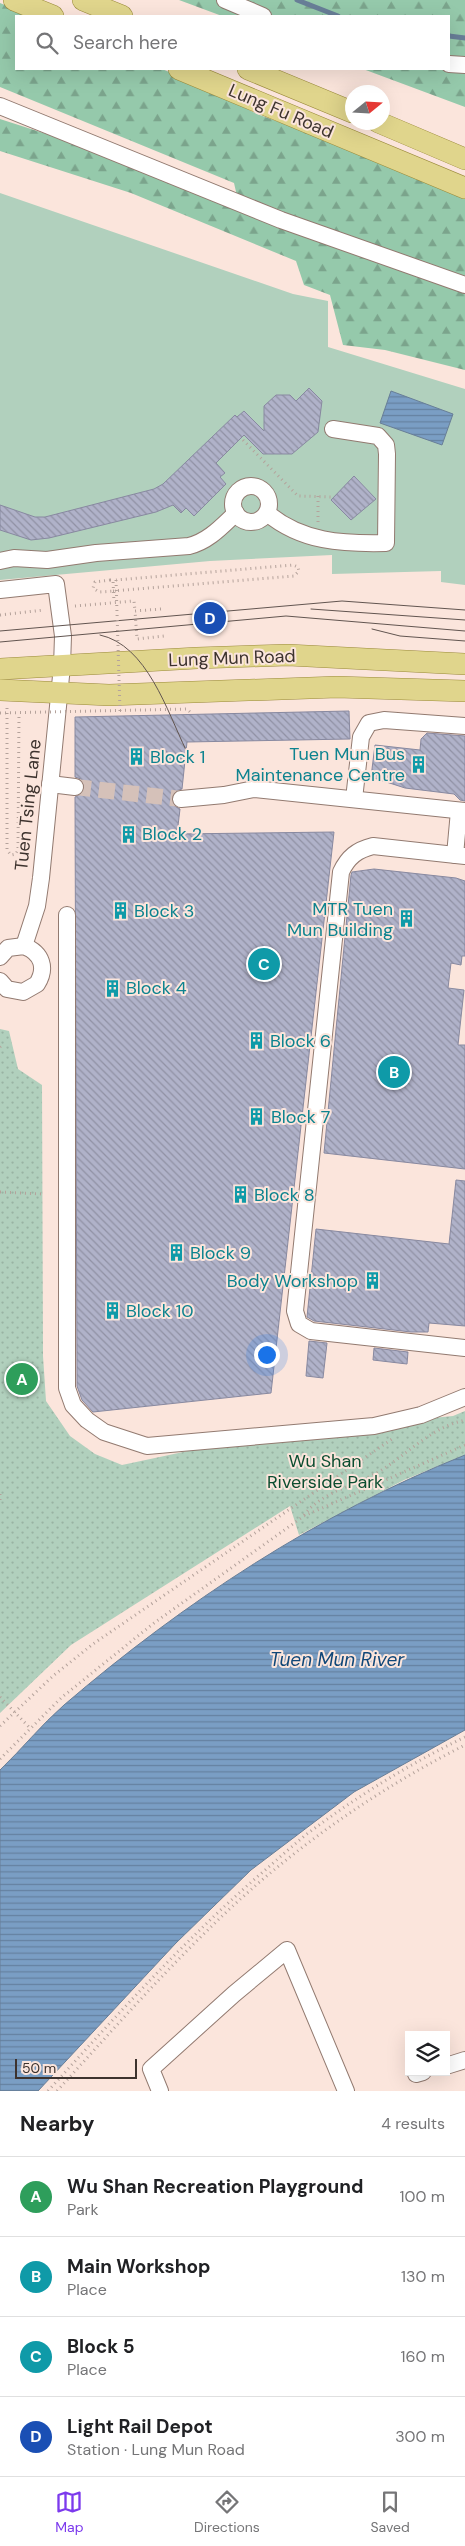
<!DOCTYPE html>
<meta charset="utf-8">
<style>
:root{--surface:#fff;--page:#f2f2f2;--text:#202124;--muted:#757577;--line:#e0e0e0;--accent:#7c3aed}
body{margin:0;font-family:"DM Sans",sans-serif;background:var(--page);color:var(--text)}
.controls{position:absolute;right:15px;bottom:15px;display:grid;overflow:hidden;border-radius:0px;box-shadow:0 5px 20px #0002}
.controls button{width:45px;height:45px;display:grid;place-items:center;padding:0;border:0;border-bottom:1px solid var(--line);background:var(--surface);color:var(--text);font:25px sans-serif}
.compass{position:absolute;left:345px;top:85px;width:45px;height:45px;border-radius:50%;background:var(--surface);box-shadow:0 5px 20px #0002;rotate:72deg}
.scale{position:absolute;left:15px;bottom:12px;width:122px;box-sizing:border-box;padding-left:5px;border:2px solid #3d332e;border-top:0;font-size:14px;line-height:18px;white-space:nowrap;color:#3d332e;-webkit-text-stroke:4px #fbe5dc;paint-order:stroke}
.you{position:absolute;left:266px;top:1354px;width:18px;height:18px;margin:-12px;border:4px solid #fff;border-radius:50%;background:#1a73e8;box-shadow:0 0 0 8px #1a73e833}
.badge{display:grid;place-items:center;width:32px;height:32px;border-radius:50%;background:var(--accent);color:#fff;font-size:16px;font-weight:700}
.pin{position:absolute;translate:-50% -50%;border:2px solid #fff;box-shadow:0 1px 5px #0006}
.list{margin:0;padding:0;list-style:none}
h2{display:flex;justify-content:space-between;align-items:center;height:65px;margin:0;padding:0 20px;font-size:21px}
h2 small{font-size:16px;font-weight:400;color:var(--muted)}
.list li{display:grid;grid-template-columns:32px 1fr auto;gap:15px;align-items:center;box-sizing:border-box;height:80px;padding:0 20px;border-top:1px solid var(--line)}
.list b{display:block;font-size:19px;white-space:nowrap}
.list p{margin:0;font-size:16px;white-space:nowrap;color:var(--muted)}
.list em{font-size:16px;font-style:normal;color:var(--muted)}
.icon{flex:none;width:28px;height:28px;fill:none;stroke:currentColor;stroke-width:2;stroke-linecap:round;stroke-linejoin:round}
.map{position:relative;flex:none;width:465px;height:2091px;overflow:hidden}
.search{position:absolute;background:var(--surface);box-shadow:0 5px 20px #0002;left:15px;right:15px;top:15px;height:55px;display:flex;align-items:center;gap:12px;box-sizing:border-box;padding:0 18px;border-radius:0px;color:var(--muted);font-size:19px}
.sheet{height:385px;background:var(--surface)}
nav{display:flex;justify-content:space-around;align-items:center;box-sizing:border-box;height:70px;border-top:1px solid var(--line);background:var(--surface);font-size:14px;color:var(--muted)}
nav a{display:grid;justify-items:center;gap:2px}
nav .on{color:var(--accent)}
.map>svg:first-child{display:block}
.grass{fill:url(#grass-dots)}
.forest{fill:url(#forest-firs)}
.garden{fill:#b1d0bd}
.water{fill:url(#water-rules);stroke:#687e97}
.lines{fill:none;stroke-linecap:round;stroke-linejoin:round}
.stream{stroke:#687e97;stroke-width:5}
.building{fill:url(#building-back-hatch);stroke:#8889a0}
.minor-tunnel{stroke:#d5c1b9;stroke-width:16;stroke-dasharray:16 8;stroke-linecap:butt}
.minor-casing{stroke:#927a70;stroke-width:18}
.major-casing{stroke:#9a8a3a;stroke-width:22}
.path{stroke:#b4a29b;stroke-width:3;stroke-dasharray:1 4;stroke-linecap:butt}
.minor{stroke:#fff;stroke-width:16}
.major{stroke:#e0d58c;stroke-width:21}
.tram{stroke:#625550;stroke-width:1}
.path-bridge{stroke:#b4a29b;stroke-width:3;stroke-dasharray:1 4;stroke-linecap:butt}
.labels{text-anchor:middle;dominant-baseline:central;stroke-width:4;stroke-linejoin:round;paint-order:stroke}
.street-label{font-size:18px;fill:#3d332e;stroke:#fbe5dc}
.culture-label{font-size:18px;fill:#0d838f;stroke:#fbe5dc;text-anchor:start}
.park-label{font-size:18px;fill:#0b4d30;stroke:#fbe5dc}
.water-label{font-size:19px;font-style:italic;fill:#104778;stroke:#fbe5dc}
</style>
<div class="map">
<svg width="465" height="2091" viewBox="0 0 465 2091">
<defs>
<pattern id="grass-dots" width="8" height="8" patternUnits="userSpaceOnUse" patternTransform="scale(1.25)"><rect width="8" height="8" fill="#b1d0bd"/><path d="M2 2h.1M6 6h.1" fill="none" stroke="#99b3a3" stroke-width="1.8" stroke-linecap="round"/></pattern>
<pattern id="forest-firs" width="22" height="20" patternUnits="userSpaceOnUse" patternTransform="scale(1.25)"><rect width="22" height="20" fill="#95c9ab"/><path d="M5 1l3.5 6h-7zM16 11l3.5 6h-7z" fill="#7ba48c"/></pattern>
<pattern id="water-rules" width="6" height="5" patternUnits="userSpaceOnUse" patternTransform="scale(1.25)"><rect width="6" height="5" fill="#7a9ec4"/><path d="M0 2.5h6" fill="none" stroke="#6581a0"/></pattern>
<pattern id="building-back-hatch" width="6" height="6" patternUnits="userSpaceOnUse" patternTransform="scale(1.25)"><rect width="6" height="6" fill="#b0b2c9"/><path d="M-1 5l2 2M0 0l6 6M5-1l2 2" fill="none" stroke="#9091a4"/></pattern>
</defs>
<rect width="100%" height="100%" fill="#fbe5dc"/>
<polygon class="grass" points="0,1029 9,1031 18,1069 42,1085 43,1356 46,1401 70,1436 95,1454 122,1465 268,1434 453,1416 465,1411 465,1455 404,1480 299,1535 290,1506 71,1645 0,1713"/>
<g class="forest">
<polygon points="179,0 465,0 465,107 363,69 449,69 449,16 222,16"/>
<polygon points="0,3 32,16 16,16 16,69 162,69 198,84 257,114 425,175 465,193 465,370 385,350 343,345 330,295 304,285 296,261 131,193 0,151 0,119 62,139 239,205 234,183 0,87"/>
</g>
<polygon class="garden" points="0,193 293,294 328,301 328,347 465,389 465,585 441,582 441,571 332,574 332,555 210,561 0,580"/>
<g class="water">
<polygon points="391,391 453,414 442,445 380,423"/>
<path d="M465 1455V1730L354 1792 251 1870 176 1943 38 2091H0V1770C22 1749 41 1725 64 1705 184 1602 318 1514 465 1455Z"/>
</g>
<g class="lines">
<g class="stream">
<polyline points="297,0 338,16"/>
<polyline points="449,36 465,38"/>
</g>
</g>
<g class="building">
<polygon points="309,388 322,401 318,432 292,454 263,454 244,435 216,463 225,473 220,477 226,484 194,516 186,508 181,513 173,505 156,512 49,538 31,540 0,530 0,505 35,517 45,517 154,489 163,484 235,415 237,417 244,411 264,431 264,406 276,395 290,395 296,401"/>
<polygon points="354,476 376,499 351,520 331,500"/>
<polygon points="349,711 350,739 187,742 182,789 175,791 171,799 173,805 180,809 177,834 334,832 271,1393 93,1412 82,1400 77,1386 75,797 83,793 85,788 81,779 75,777 75,717"/>
<polygon points="427,733 465,736 465,801 460,800 454,794 405,788 371,777 375,745 420,750 421,739"/>
<polygon points="374,869 456,878 465,881 465,956 462,956 461,965 451,963 448,988 464,990 458,1045 465,1045 465,1169 324,1153 351,875 352,872"/>
<polygon points="456,1180 465,1181 465,1326 429,1323 428,1332 411,1332 314,1321 307,1317 316,1229 449,1244"/>
<polygon points="309,1341 327,1343 323,1378 306,1376"/>
<polygon points="374,1348 408,1352 407,1364 373,1360"/>
</g>
<g class="lines">
<polyline class="minor-tunnel" points="75,787 181,799"/>
<defs>
<g id="minor">
<polyline points="225,0 263,16"/>
<polyline points="449,64 465,65"/>
<polyline points="0,106 281,220 465,285"/>
<circle cx="251" cy="504" r="18"/>
<path d="M267 513C302 542 342 544 386 543L387 454 386 445 378 436 333 429"/>
<path d="M0 561 14 558 47 560 96 553 189 546C209 541 222 526 236 513"/>
<polyline points="0,590 56,584 63,636 62,666 41,878 37,906 24,946"/>
<polyline points="50,784 75,787"/>
<polyline points="181,799 224,795 254,789 465,811"/>
<polyline points="354,799 361,737 369,723 384,720 465,726"/>
<polyline points="455,855 459,811"/>
<path d="M465 856 373 846C357 850 348 857 341 872L295 1311 299 1324 311 1331 465 1348"/>
<polyline points="67,915 67,1388 73,1405 87,1420 104,1432 147,1446 374,1426 421,1415 465,1397"/>
<path d="M0 957 8 948 24 946C42 953 47 968 37 984L23 992 7 989 0 981"/>
<polyline points="446,2066 465,2060"/>
<polyline points="416,2074 423,2072"/>
<polyline points="160,2091 151,2069 234,1994 287,1950 346,2091"/>
</g>
<g id="major">
<polyline points="14,0 53,16"/>
<polyline points="83,0 122,16"/>
<polyline points="179,69 465,188"/>
<polyline points="248,69 352,112"/>
<polyline points="378,122 465,159"/>
<polyline points="0,669 197,658 288,655 465,664"/>
<polyline points="0,690 109,695 337,687 465,691"/>
</g>
</defs>
<use href="#minor" class="minor-casing"/>
<use href="#major" class="major-casing"/>
<g class="path">
<polyline points="243,440 298,496 333,497"/>
<polyline points="318,496 318,523"/>
<polyline points="110,580 113,580 114,602"/>
<polyline points="113,591 294,576 299,571 298,567 293,565 116,580"/>
<polyline points="75,606 134,601 135,611"/>
<polyline points="161,609 135,611 137,639 164,636"/>
<polyline points="0,615 44,610"/>
<polyline points="7,708 7,850 11,855 16,854 18,850 19,713"/>
<polyline points="0,1047 1,1046"/>
<polyline points="0,1192 43,1194"/>
<polyline points="0,1494 0,1500"/>
<path d="M304 1515C323 1491 355 1486 380 1471 409 1453 430 1428 465 1420"/>
<polyline points="0,1697 30,1728"/>
<polyline points="0,1726 53,1676 93,1644 392,1439"/>
<polyline points="0,1759 61,1698 154,1623 304,1516 465,1445"/>
<path d="M48 2091C117 2015 186 1938 264 1871 278 1859 292 1846 307 1834 356 1797 409 1764 465 1737"/>
<path d="M57 2091C109 2034 160 1976 216 1922 289 1851 374 1791 465 1745"/>
</g>
<use href="#minor" class="minor"/>
<use href="#major" class="major"/>
<g class="tram">
<polyline points="311,609 465,620"/>
<polyline points="372,629 400,636 465,641"/>
<polyline points="0,631 342,601 465,610"/>
<path d="M100 635C147 645 167 711 186 750"/>
<polyline points="0,642 286,616 465,631"/>
</g>
<g class="path-bridge">
<polyline points="110,580 95,582 93,588 99,592 116,591"/>
<polyline points="116,580 120,711"/>
<polyline points="0,713 187,709 190,712"/>
</g>
</g>
<defs>
<symbol id="building-bare" viewBox="-9 -9 18 18"><path d="M-4-6H4V6H1V3H-1V6H-4ZM-2.5-4.3h1.7v1.8h-1.7ZM.8-4.3h1.7v1.8H.8ZM-2.5-1h1.7V.8h-1.7ZM.8-1h1.7V.8H.8Z" fill="#0f9aa8" stroke="#fbe5dc" stroke-width="2.5" paint-order="stroke"/></symbol>
</defs>
<g fill-rule="evenodd">
<use href="#building-bare" x="124" y="744" width="25" height="25"/>
<use href="#building-bare" x="406" y="752" width="25" height="25"/>
<use href="#building-bare" x="116" y="822" width="25" height="25"/>
<use href="#building-bare" x="108" y="898" width="25" height="25"/>
<use href="#building-bare" x="394" y="906" width="25" height="25"/>
<use href="#building-bare" x="100" y="976" width="25" height="25"/>
<use href="#building-bare" x="244" y="1028" width="25" height="25"/>
<use href="#building-bare" x="244" y="1104" width="25" height="25"/>
<use href="#building-bare" x="228" y="1182" width="25" height="25"/>
<use href="#building-bare" x="164" y="1240" width="25" height="25"/>
<use href="#building-bare" x="360" y="1268" width="25" height="25"/>
<use href="#building-bare" x="100" y="1298" width="25" height="25"/>
</g>
<g class="labels">
<g class="street-label">
<text transform="translate(281 111) rotate(23)">Lung Fu Road</text>
<text transform="translate(232 658) rotate(-2)">Lung Mun Road</text>
<text transform="translate(28 805) rotate(-84)">Tuen Tsing Lane</text>
</g>
<g class="culture-label">
<text x="405" y="754" text-anchor="end">Tuen Mun Bus<tspan x="405" dy="21">Maintenance Centre</tspan></text>
<text x="150" y="757">Block 1</text>
<text x="142" y="834">Block 2</text>
<text x="393" y="909" text-anchor="end">MTR Tuen<tspan x="393" dy="21">Mun Building</tspan></text>
<text x="134" y="911">Block 3</text>
<text x="126" y="988">Block 4</text>
<text x="270" y="1041">Block 6</text>
<text x="271" y="1117">Block 7</text>
<text x="254" y="1195">Block 8</text>
<text x="190" y="1253">Block 9</text>
<text x="358" y="1281" text-anchor="end">Body Workshop</text>
<text x="126" y="1311">Block 10</text>
</g>
<g class="park-label">
<text x="325" y="1461">Wu Shan<tspan x="325" dy="21">Riverside Park</tspan></text>
</g>
<g class="water-label">
<text x="337" y="1659">Tuen Mun River</text>
</g>
</g>
</svg>
<div class="controls">
<button><svg class="icon" aria-label="layers" viewBox="0 0 24 24"><path d="M12 4l9 5-9 5-9-5zM3 14l9 5 9-5"/></svg></button>
</div>
<svg class="compass" viewBox="-18 -18 36 36"><path d="M0-13l5 13h-10z" fill="#e53935"/><path d="M0 13l5-13h-10z" fill="#757577"/></svg>
<div class="scale">50 m</div>
<div class="you"></div>
<div class="pin badge" style="left:22px;top:1379px;background:#2e9e5b">A</div>
<div class="pin badge" style="left:394px;top:1072px;background:#0f9aa8">B</div>
<div class="pin badge" style="left:264px;top:964px;background:#0f9aa8">C</div>
<div class="pin badge" style="left:210px;top:618px;background:#1a4fb4">D</div>
<div class="search"><svg class="icon" aria-label="search" viewBox="0 0 24 24"><circle cx="10" cy="10" r="6"/><path d="M15 15l6 6"/></svg>Search here</div>
</div>
<section class="sheet">
<h2>Nearby<small>4 results</small></h2>
<ul class="list">
<li><span class="badge" style="background:#2e9e5b">A</span><div><b>Wu Shan Recreation Playground</b><p>Park</p></div><em>100 m</em></li>
<li><span class="badge" style="background:#0f9aa8">B</span><div><b>Main Workshop</b><p>Place</p></div><em>130 m</em></li>
<li><span class="badge" style="background:#0f9aa8">C</span><div><b>Block 5</b><p>Place</p></div><em>160 m</em></li>
<li><span class="badge" style="background:#1a4fb4">D</span><div><b>Light Rail Depot</b><p>Station · Lung Mun Road</p></div><em>300 m</em></li>
</ul>
</section>
<nav>
<a class="on"><svg class="icon" aria-label="map" viewBox="0 0 24 24"><path d="M3 6l6-2 6 2 6-2v14l-6 2-6-2-6 2zM9 4v14M15 6v14"/></svg>Map</a>
<a><svg class="icon" aria-label="directions" viewBox="0 0 24 24"><path d="M12 3l9 9-9 9-9-9zM9 14v-3h6M13 9l2 2-2 2"/></svg>Directions</a>
<a><svg class="icon" aria-label="saved" viewBox="0 0 24 24"><path d="M7 4h10v16l-5-4-5 4z"/></svg>Saved</a>
</nav>
